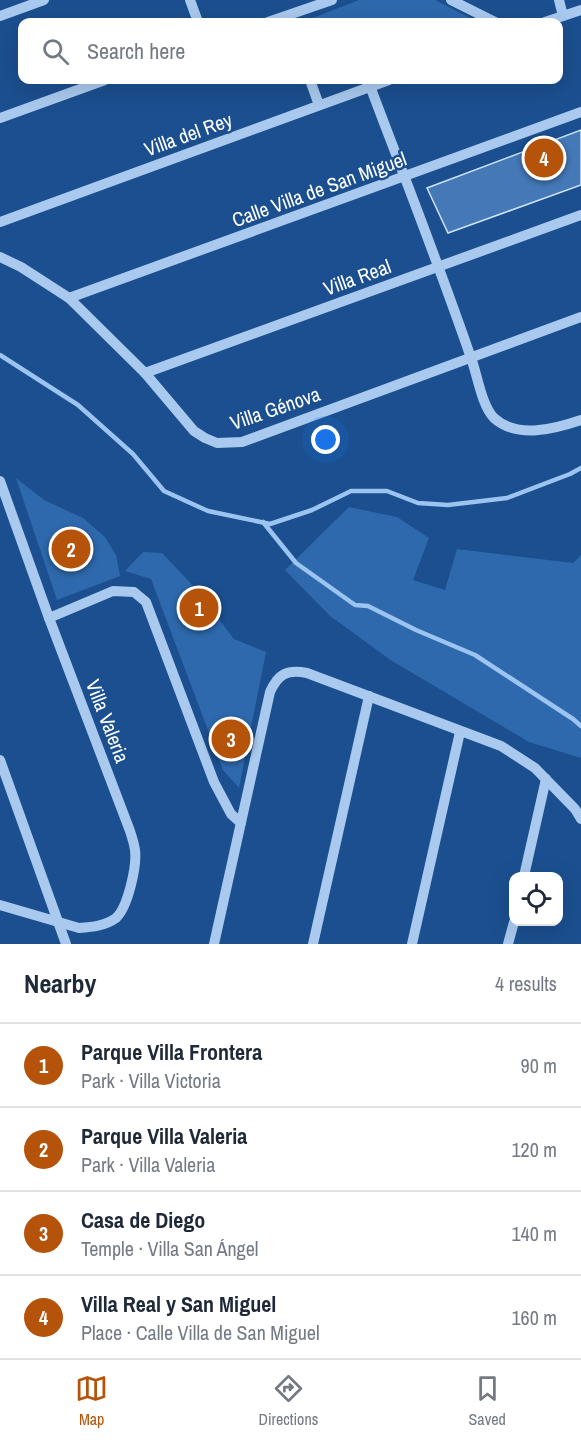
<!DOCTYPE html>
<meta charset="utf-8">
<style>
:root{--surface:#fff;--page:#f6f6f7;--text:#1f2937;--muted:#747a83;--line:#e0e1e3;--accent:#b45309}
body{margin:0;font-family:"Archivo Narrow",sans-serif;background:var(--page);color:var(--text)}
.controls{position:absolute;right:18px;bottom:18px;display:grid;overflow:hidden;border-radius:12px;box-shadow:0 6px 24px #0002}
.controls button{width:54px;height:54px;display:grid;place-items:center;padding:0;border:0;border-bottom:2px solid var(--line);background:var(--surface);color:var(--text);font:30px sans-serif}
.you{position:absolute;left:326px;top:440px;width:21px;height:21px;margin:-15px;border:4px solid #fff;border-radius:50%;background:#1a73e8;box-shadow:0 0 0 9px #1a73e833}
.badge{display:grid;place-items:center;width:39px;height:39px;border-radius:50%;background:var(--accent);color:#fff;font-size:20px;font-weight:700}
.pin{position:absolute;translate:-50% -50%;border:3px solid #fff;box-shadow:0 2px 6px #0006}
.list{margin:0;padding:0;list-style:none}
h2{display:flex;justify-content:space-between;align-items:center;height:78px;margin:0;padding:0 24px;font-size:26px}
h2 small{font-size:20px;font-weight:400;color:var(--muted)}
.list li{display:grid;grid-template-columns:39px 1fr auto;gap:18px;align-items:center;box-sizing:border-box;height:84px;padding:0 24px;border-top:2px solid var(--line)}
.list b{display:block;font-size:22px;white-space:nowrap}
.list p{margin:0;font-size:20px;white-space:nowrap;color:var(--muted)}
.list em{font-size:20px;font-style:normal;color:var(--muted)}
.icon{flex:none;width:33px;height:33px;fill:none;stroke:currentColor;stroke-width:2;stroke-linecap:round;stroke-linejoin:round}
.map{position:relative;flex:none;width:581px;height:944px;overflow:hidden}
.search{position:absolute;background:var(--surface);box-shadow:0 6px 24px #0002;left:18px;right:18px;top:18px;height:66px;display:flex;align-items:center;gap:15px;box-sizing:border-box;padding:0 21px;border-radius:12px;color:var(--muted);font-size:22px}
.sheet{height:414px;background:var(--surface)}
nav{display:flex;justify-content:space-around;align-items:center;box-sizing:border-box;height:84px;border-top:2px solid var(--line);background:var(--surface);font-size:16px;color:var(--muted)}
nav a{display:grid;justify-items:center;gap:3px}
nav .on{color:var(--accent)}
.map>svg:first-child{display:block}
.green{fill:#2e69ad}
.lines{fill:none;stroke-linecap:round;stroke-linejoin:round}
.stream{stroke:#9cc4f0;stroke-width:4.5}
.building{fill:#4478b7;stroke:#cfe3fa;stroke-width:1.5}
.minor{stroke:#a9c9ee;stroke-width:10}
.labels{text-anchor:middle;dominant-baseline:central;stroke-width:5;stroke-linejoin:round;paint-order:stroke}
.street-label{font-size:20px;fill:#fff;stroke:#1b4f8f}
</style>
<div class="map">
<svg width="581" height="944" viewBox="0 0 581 944">
<rect width="100%" height="100%" fill="#1b4f8f"/>
<g class="green">
<polygon points="359,0 435,0 478,22 311,22 310,19"/>
<polygon points="16,478 44,500 83,518 105,537 116,555 120,576 57,600"/>
<polygon points="349,507 397,517 429,538 413,580 445,590 457,549 573,563 581,555 581,758 529,742 392,661 330,616 285,570"/>
<polygon points="143,552 162,553 196,589 234,639 266,652 239,788 223,770 151,579 125,571"/>
</g>
<g class="lines">
<g class="stream">
<polyline points="0,355 78,405 133,454 164,491 208,511 270,524 312,510 351,491 387,491 418,503 448,505 507,498 570,474 581,468"/>
<polyline points="263,522 296,563 355,605 368,606 416,630 475,655 573,719 581,726"/>
</g>
</g>
<polygon class="building" points="581,130 581,185 448,233 427,188"/>
<g class="lines">
<g class="minor">
<polyline points="190,0 198,22"/>
<polyline points="451,0 495,22"/>
<polyline points="559,0 563,16"/>
<polyline points="0,16 44,0"/>
<polyline points="268,22 332,0"/>
<polyline points="545,22 581,10"/>
<polyline points="310,80 319,105"/>
<path d="M370 86C404 176 439 265 470 355 477 372 481 405 494 418 517 439 555 429 581 420"/>
<polyline points="0,118 105,80"/>
<polyline points="0,222 389,80"/>
<polyline points="0,257 21,267 69,298 145,373 194,431 205,438 217,443 242,442 581,317"/>
<polyline points="69,298 581,112"/>
<polyline points="145,373 581,215"/>
<path d="M0 481 49 618 130 831C132 837 134 843 135 850 137 866 128 907 116 918 105 926 92 927 79 928L0 905"/>
<polyline points="49,618 113,591 134,592 146,602 214,782 231,814 241,823"/>
<polyline points="0,760 66,944"/>
<polyline points="524,876 546,779"/>
<path d="M214 944 270 692C278 674 287 669 307 673L501 746 535 768 575 809 581 819"/>
<polyline points="313,944 369,696"/>
<polyline points="412,944 460,732"/>
<polyline points="508,944 514,922"/>
</g>
</g>
<g class="labels">
<g class="street-label">
<text transform="translate(188 134) rotate(-20)">Villa del Rey</text>
<text transform="translate(319 189) rotate(-20)">Calle Villa de San Miguel</text>
<text transform="translate(357 277) rotate(-20)">Villa Real</text>
<text transform="translate(275 408) rotate(-19)">Villa Génova</text>
<text transform="translate(108 721) rotate(69)">Villa Valeria</text>
</g>
</g>
</svg>
<div class="controls">
<button><svg class="icon" aria-label="locate" viewBox="0 0 24 24"><circle cx="12" cy="12" r="6"/><path d="M12 2v4M12 18v4M2 12h4M18 12h4"/></svg></button>
</div>
<div class="you"></div>
<div class="pin badge" style="left:199px;top:608px">1</div>
<div class="pin badge" style="left:71px;top:549px">2</div>
<div class="pin badge" style="left:231px;top:739px">3</div>
<div class="pin badge" style="left:544px;top:158px">4</div>
<div class="search"><svg class="icon" aria-label="search" viewBox="0 0 24 24"><circle cx="10" cy="10" r="6"/><path d="M15 15l6 6"/></svg>Search here</div>
</div>
<section class="sheet">
<h2>Nearby<small>4 results</small></h2>
<ul class="list">
<li><span class="badge">1</span><div><b>Parque Villa Frontera</b><p>Park · Villa Victoria</p></div><em>90 m</em></li>
<li><span class="badge">2</span><div><b>Parque Villa Valeria</b><p>Park · Villa Valeria</p></div><em>120 m</em></li>
<li><span class="badge">3</span><div><b>Casa de Diego</b><p>Temple · Villa San Ángel</p></div><em>140 m</em></li>
<li><span class="badge">4</span><div><b>Villa Real y San Miguel</b><p>Place · Calle Villa de San Miguel</p></div><em>160 m</em></li>
</ul>
</section>
<nav>
<a class="on"><svg class="icon" aria-label="map" viewBox="0 0 24 24"><path d="M3 6l6-2 6 2 6-2v14l-6 2-6-2-6 2zM9 4v14M15 6v14"/></svg>Map</a>
<a><svg class="icon" aria-label="directions" viewBox="0 0 24 24"><path d="M12 3l9 9-9 9-9-9zM9 14v-3h6M13 9l2 2-2 2"/></svg>Directions</a>
<a><svg class="icon" aria-label="saved" viewBox="0 0 24 24"><path d="M7 4h10v16l-5-4-5 4z"/></svg>Saved</a>
</nav>
